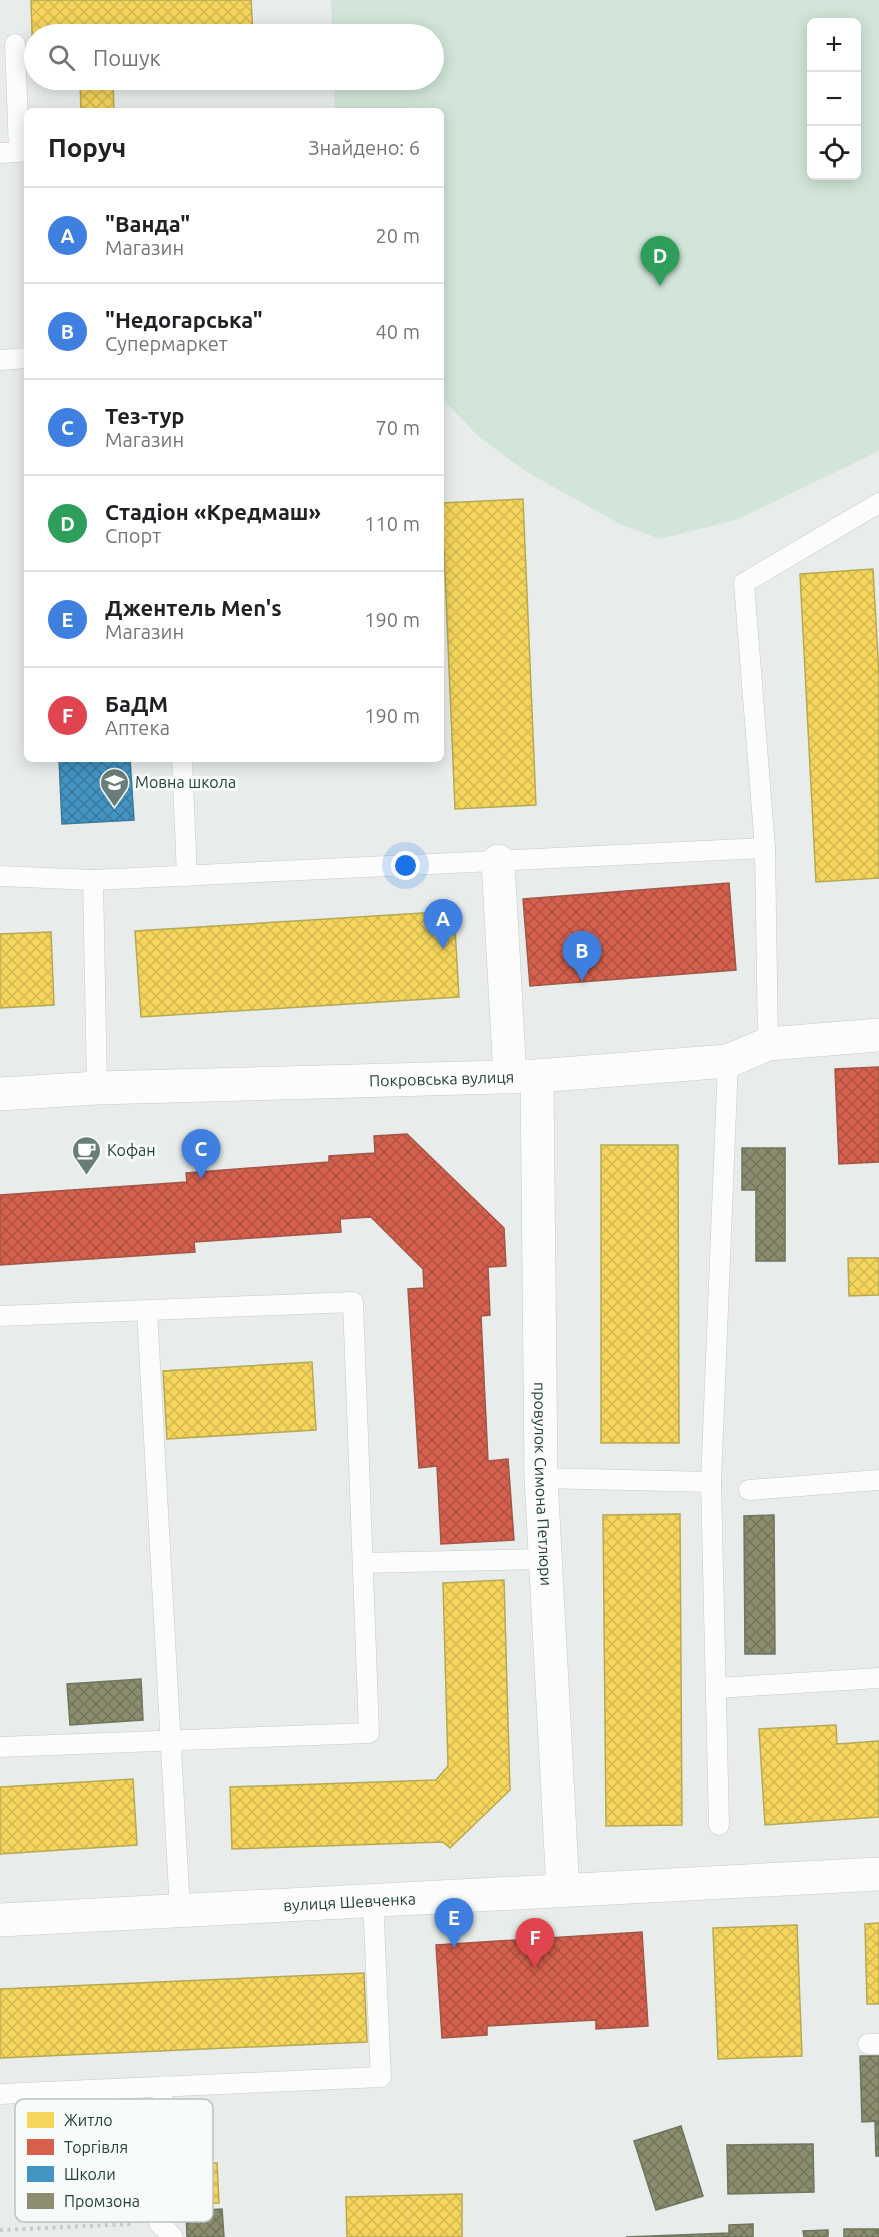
<!DOCTYPE html>
<html lang="uk">
<meta charset="utf-8">
<style>
:root{--surface:#fff;--page:#f2f2f2;--text:#202124;--muted:#757577;--line:#e0e0e0;--accent:#1a73e8}
body{margin:0;font-family:Ubuntu,sans-serif;background:var(--page);color:var(--text)}
.controls{position:absolute;right:18px;top:18px;display:grid;overflow:hidden;border-radius:9px;box-shadow:0 3px 15px #0003}
.controls button{width:54px;height:54px;display:grid;place-items:center;padding:0;border:0;border-bottom:2px solid var(--line);background:var(--surface);color:var(--text);font:30px sans-serif}
.you{position:absolute;left:406px;top:866px;width:21px;height:21px;margin:-15px;border:4px solid #fff;border-radius:50%;background:#1a73e8;box-shadow:0 0 0 9px #1a73e833}
.badge{display:grid;place-items:center;width:39px;height:39px;border-radius:50%;background:var(--accent);color:#fff;font-size:20px;font-weight:700}
.pin{position:absolute;translate:-50% -50px;filter:drop-shadow(0 2px 3px #0008)}
.pin::after{content:'';position:absolute;top:32px;width:21px;height:18px;background:inherit;clip-path:polygon(0 0,100% 0,50% 100%)}
.list{margin:0;padding:0;list-style:none}
h2{display:flex;justify-content:space-between;align-items:center;height:78px;margin:0;padding:0 24px;font-size:26px}
h2 small{font-size:20px;font-weight:400;color:var(--muted)}
.list li{display:grid;grid-template-columns:39px 1fr auto;gap:18px;align-items:center;box-sizing:border-box;height:96px;padding:0 24px;border-top:2px solid var(--line)}
.list b{display:block;font-size:22px;white-space:nowrap}
.list p{margin:0;font-size:20px;white-space:nowrap;color:var(--muted)}
.list em{font-size:20px;font-style:normal;color:var(--muted)}
.icon{flex:none;width:33px;height:33px;fill:none;stroke:currentColor;stroke-width:2;stroke-linecap:round;stroke-linejoin:round}
.map{position:relative;flex:none;width:879px;height:2237px;overflow:hidden}
.search{position:absolute;background:var(--surface);box-shadow:0 3px 15px #0003;left:24px;top:24px;width:420px;height:66px;display:flex;align-items:center;gap:15px;box-sizing:border-box;padding:0 21px;border-radius:33px;color:var(--muted);font-size:22px}
.panel{position:absolute;background:var(--surface);box-shadow:0 3px 15px #0003;left:24px;top:108px;width:420px;height:654px;border-radius:9px}
.map>svg:first-child{display:block}
.green{fill:#d1e6d8;fill-rule:evenodd}
.homes{fill:url(#homes-cross-hatch);stroke:#b7a952;stroke-width:1.5}
.shops{fill:url(#shops-cross-hatch);stroke:#a15747;stroke-width:1.5}
.schools{fill:url(#schools-cross-hatch);stroke:#3a7b9a;stroke-width:1.5}
.industry{fill:url(#industry-cross-hatch);stroke:#6d765e;stroke-width:1.5}
.lines{fill:none;stroke-linecap:round;stroke-linejoin:round}
.service-casing{stroke:#c5cac8;stroke-width:21}
.minor-casing{stroke:#c5cac8;stroke-width:34}
.tertiary-casing{stroke:#c5cac8;stroke-width:34}
.path{stroke:#c3ccca;stroke-width:4;stroke-dasharray:3 4.5;stroke-linecap:butt}
.service{stroke:#fcfcfc;stroke-width:20}
.minor{stroke:#fcfcfc;stroke-width:33}
.tertiary{stroke:#fcfcfc;stroke-width:33}
.labels{text-anchor:middle;dominant-baseline:central;stroke-width:6;stroke-linejoin:round;paint-order:stroke}
.poi-label{font-size:16px;fill:#24423a;stroke:#f7fbf9;text-anchor:start}
.street-label{font-size:16px;fill:#24423a;stroke:#f7fbf9}
.key{fill:#f7fbf9;stroke:#b8c4c0;stroke-width:1.5}
.key-label{font-size:16px;fill:#24423a}
</style>
<div class="map">
<svg width="879" height="2237" viewBox="0 0 879 2237">
<defs>
<pattern id="homes-cross-hatch" width="8" height="8" patternUnits="userSpaceOnUse" patternTransform="scale(1.5)"><rect width="8" height="8" fill="#f6d55c"/><path d="M0 0l8 8M0 8l8-8" fill="none" stroke="#d3b851"/></pattern>
<pattern id="shops-cross-hatch" width="8" height="8" patternUnits="userSpaceOnUse" patternTransform="scale(1.5)"><rect width="8" height="8" fill="#d6604d"/><path d="M0 0l8 8M0 8l8-8" fill="none" stroke="#ad5141"/></pattern>
<pattern id="schools-cross-hatch" width="8" height="8" patternUnits="userSpaceOnUse" patternTransform="scale(1.5)"><rect width="8" height="8" fill="#4393c3"/><path d="M0 0l8 8M0 8l8-8" fill="none" stroke="#387a9f"/></pattern>
<pattern id="industry-cross-hatch" width="8" height="8" patternUnits="userSpaceOnUse" patternTransform="scale(1.5)"><rect width="8" height="8" fill="#8c8c6e"/><path d="M0 0l8 8M0 8l8-8" fill="none" stroke="#72745b"/></pattern>
</defs>
<rect width="100%" height="100%" fill="#e8edeb"/>
<path class="green" d="M331 0H879V451L736 520 660 539 620 524 525 471 479 437 441 397V111H335L334 80H434V34H332ZM856 22V176H812V22Z"/>
<g class="homes">
<polygon points="31,0 251,0 253,34 34,34 33,65"/>
<polygon points="80,80 113,80 114,111 81,111"/>
<polygon points="523,499 536,805 455,809 442,503"/>
<polygon points="873,569 879,676 879,878 816,882 800,574"/>
<polygon points="454,911 459,997 141,1017 135,931"/>
<polygon points="51,932 54,1005 0,1008 0,934"/>
<polygon points="601,1145 678,1145 679,1443 601,1443"/>
<polygon points="848,1258 879,1258 879,1295 849,1296"/>
<polygon points="312,1362 316,1430 167,1439 163,1371"/>
<polygon points="680,1514 682,1825 606,1826 603,1515"/>
<polygon points="504,1580 510,1790 450,1848 443,1842 232,1849 230,1787 436,1780 448,1766 443,1583"/>
<polygon points="836,1725 837,1744 879,1741 879,1817 765,1825 759,1729"/>
<polygon points="133,1779 137,1845 0,1854 0,1787"/>
<polygon points="879,1923 879,2004 867,2004 865,1924"/>
<polygon points="797,1925 802,2056 718,2059 713,1928"/>
<polygon points="364,1973 367,2042 0,2058 0,1989"/>
<polygon points="217,2163 219,2203 172,2205 171,2166"/>
<polygon points="462,2194 462,2237 347,2237 346,2197"/>
</g>
<g class="shops">
<polygon points="729,883 736,970 530,986 523,899"/>
<polygon points="879,1067 879,1162 839,1164 835,1069"/>
<polygon points="407,1134 504,1228 506,1266 488,1267 490,1315 481,1316 488,1461 508,1459 514,1540 441,1544 437,1466 419,1468 408,1289 424,1288 423,1269 371,1217 340,1219 341,1232 194,1242 195,1252 0,1265 0,1195 187,1182 186,1173 329,1162 329,1156 375,1153 374,1136"/>
<polygon points="642,1932 648,2026 596,2029 596,2020 487,2026 487,2035 442,2038 436,1945"/>
</g>
<polygon class="schools" points="59,759 130,759 134,820 62,824"/>
<g class="industry">
<polygon points="742,1148 785,1148 785,1261 756,1261 756,1190 742,1190"/>
<polygon points="774,1515 775,1654 745,1654 744,1516"/>
<polygon points="141,1679 143,1720 70,1725 67,1684"/>
<polygon points="860,2056 879,2056 879,2121 862,2122"/>
<polygon points="875,2121 879,2121 879,2156 876,2156"/>
<polygon points="681,2126 703,2196 656,2210 634,2141"/>
<polygon points="813,2144 814,2192 728,2194 727,2145"/>
<polygon points="222,2209 224,2237 187,2237 186,2211"/>
<polygon points="753,2224 753,2237 626,2237 729,2233 729,2225"/>
<rect x="844" y="2229" width="35" height="8"/>
<polygon points="828,2230 828,2237 804,2237 803,2231"/>
</g>
<g class="lines">
<defs>
<g id="service">
<polyline points="0,153 19,152 15,44"/>
<polyline points="0,360 27,358"/>
<polyline points="182,759 187,876"/>
<polyline points="765,848 744,583 879,503"/>
<polyline points="0,876 93,880 97,1088"/>
<polyline points="93,880 765,848 768,1044"/>
<polyline points="147,1311 180,1911"/>
<polyline points="0,1316 353,1302 369,1733 0,1747"/>
<polyline points="541,1478 711,1482"/>
<polyline points="749,1490 879,1480"/>
<polyline points="363,1563 545,1559"/>
<polyline points="717,1688 879,1678"/>
<polyline points="719,1825 711,1482 728,1061"/>
<polyline points="868,2044 879,2044"/>
<polyline points="163,2086 159,2223 173,2237"/>
<polyline points="0,2094 381,2077 373,1900"/>
</g>
<g id="minor">
<polyline points="498,861 510,1077"/>
<path id="s1" d="M537 1076 541 1478 563 1890"/>
<path id="s2" d="M0 1094 97 1088 537 1076 728 1061 768 1044 879 1035"/>
</g>
<g id="tertiary">
<path id="s3" d="M0 1920 879 1874"/>
</g>
</defs>
<use href="#service" class="service-casing"/>
<use href="#minor" class="minor-casing"/>
<use href="#tertiary" class="tertiary-casing"/>
<polyline class="path" points="0,2230 131,2224"/>
<use href="#service" class="service"/>
<use href="#minor" class="minor"/>
<use href="#tertiary" class="tertiary"/>
</g>
<defs>
<symbol id="school-pin" viewBox="-11 -11 22 30"><path d="M0 17L-7.5 6A9.5 9.5 0 1 1 7.5 6Z" fill="#697e78" stroke="#f7fbf9"/><path d="M0-5L7-2L0 1L-7-2ZM-4 1L0 2.5L4 1V4Q0 6-4 4Z" fill="#fff"/></symbol>
<symbol id="cafe-pin" viewBox="-11 -11 22 30"><path d="M0 17L-7.5 6A9.5 9.5 0 1 1 7.5 6Z" fill="#697e78" stroke="#f7fbf9"/><path d="M-5.5-4.5H6V0H3Q3 3.5 0 3.5H-2.5Q-5.5 3.5-5.5 0ZM3-3.2v2h1.7v-2ZM-6 4.5H4V6H-6Z" fill="#fff"/></symbol>
</defs>
<g fill-rule="evenodd">
<use href="#school-pin" x="98" y="766" width="33" height="45"/>
<use href="#cafe-pin" x="70" y="1134" width="33" height="45"/>
</g>
<g class="labels">
<g class="poi-label">
<text x="135" y="782">Мовна школа</text>
<text x="107" y="1150">Кофан</text>
</g>
<g class="street-label">
<text stroke="none"><textPath href="#s2" startOffset="442">Покровська вулиця</textPath></text>
<text stroke="none"><textPath href="#s1" startOffset="408">провулок Симона Петлюри</textPath></text>
<text stroke="none"><textPath href="#s3" startOffset="350">вулиця Шевченка</textPath></text>
</g>
</g>
<rect x="15" y="2099" width="198" height="123" rx="9" class="key"/>
<rect x="27" y="2112" width="27" height="16" fill="#f6d55c"/>
<rect x="27" y="2139" width="27" height="16" fill="#d6604d"/>
<rect x="27" y="2166" width="27" height="16" fill="#4393c3"/>
<rect x="27" y="2193" width="27" height="16" fill="#8c8c6e"/>
<g class="key-label">
<text x="64" y="2126">Житло</text>
<text x="64" y="2153">Торгівля</text>
<text x="64" y="2180">Школи</text>
<text x="64" y="2207">Промзона</text>
</g>
</svg>
<div class="controls">
<button>+</button>
<button>−</button>
<button><svg class="icon" aria-label="locate" viewBox="0 0 24 24"><circle cx="12" cy="12" r="6"/><path d="M12 2v4M12 18v4M2 12h4M18 12h4"/></svg></button>
</div>
<div class="you"></div>
<div class="pin badge" style="left:443px;top:949px;background:#3f7fe0">A</div>
<div class="pin badge" style="left:582px;top:981px;background:#3f7fe0">B</div>
<div class="pin badge" style="left:201px;top:1179px;background:#3f7fe0">C</div>
<div class="pin badge" style="left:660px;top:286px;background:#2e9e5b">D</div>
<div class="pin badge" style="left:454px;top:1948px;background:#3f7fe0">E</div>
<div class="pin badge" style="left:535px;top:1968px;background:#e0444e">F</div>
<div class="search"><svg class="icon" aria-label="search" viewBox="0 0 24 24"><circle cx="10" cy="10" r="6"/><path d="M15 15l6 6"/></svg>Пошук</div>
<section class="panel">
<h2>Поруч<small>Знайдено: 6</small></h2>
<ul class="list">
<li><span class="badge" style="background:#3f7fe0">A</span><div><b>&quot;Ванда&quot;</b><p>Магазин</p></div><em>20 m</em></li>
<li><span class="badge" style="background:#3f7fe0">B</span><div><b>&quot;Недогарська&quot;</b><p>Супермаркет</p></div><em>40 m</em></li>
<li><span class="badge" style="background:#3f7fe0">C</span><div><b>Тез-тур</b><p>Магазин</p></div><em>70 m</em></li>
<li><span class="badge" style="background:#2e9e5b">D</span><div><b>Стадіон «Кредмаш»</b><p>Спорт</p></div><em>110 m</em></li>
<li><span class="badge" style="background:#3f7fe0">E</span><div><b>Джентель Men's</b><p>Магазин</p></div><em>190 m</em></li>
<li><span class="badge" style="background:#e0444e">F</span><div><b>БаДМ</b><p>Аптека</p></div><em>190 m</em></li>
</ul>
</section>
</div>
